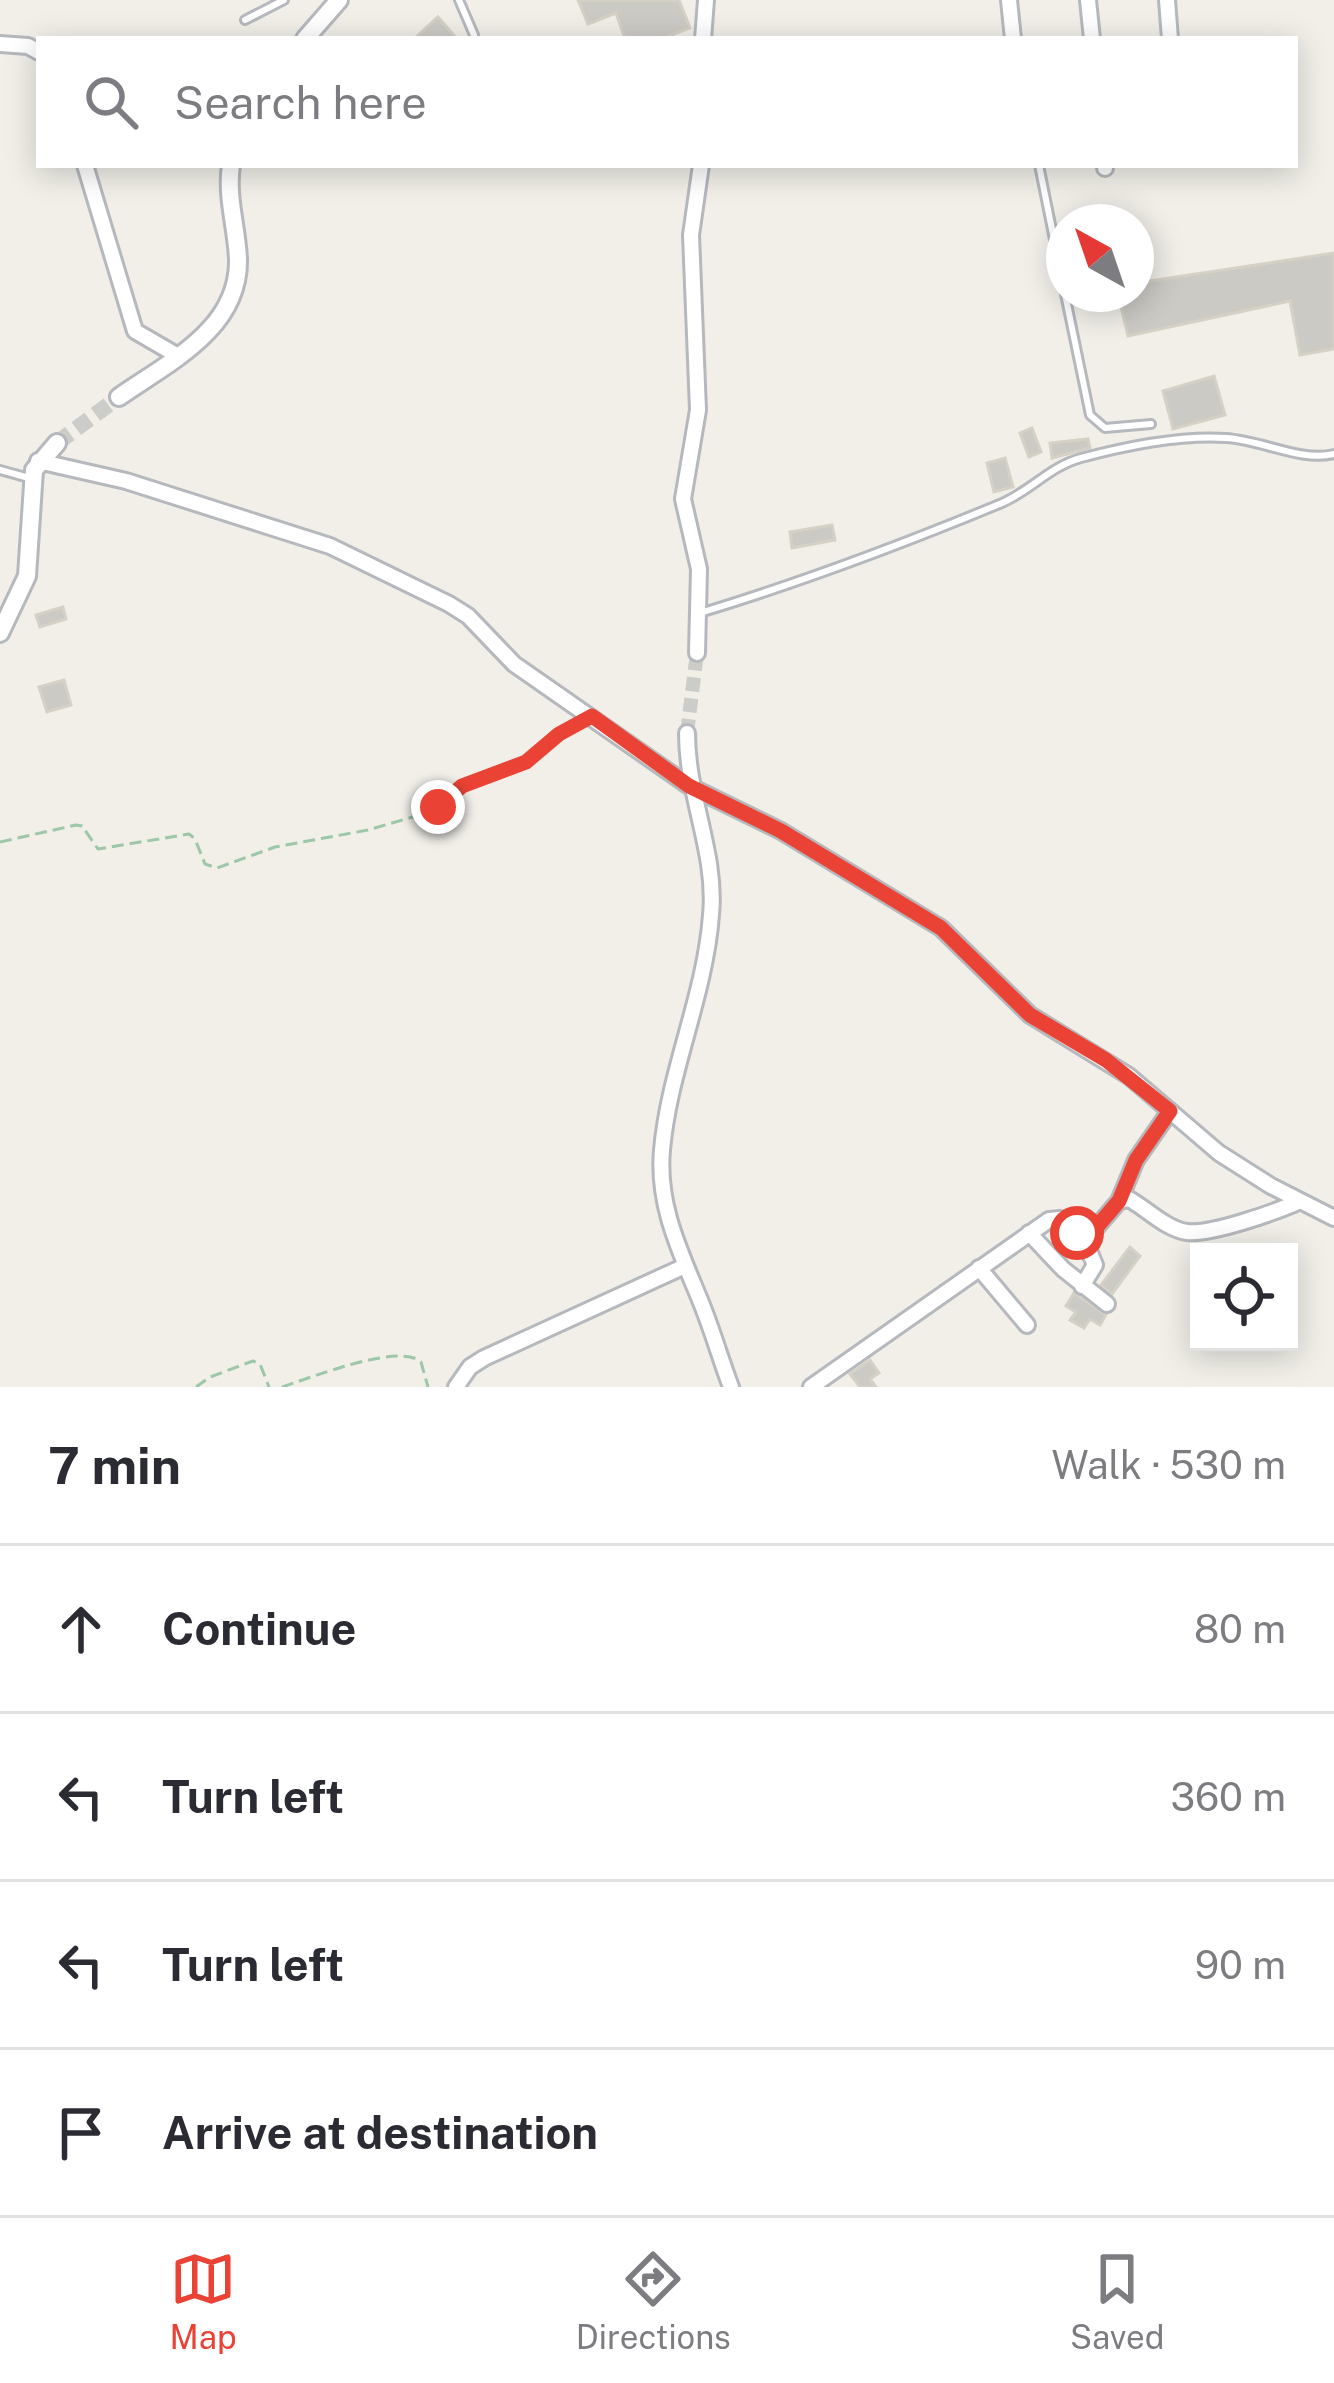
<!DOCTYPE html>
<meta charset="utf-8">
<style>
:root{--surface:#fff;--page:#f2f2f3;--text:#2b2b33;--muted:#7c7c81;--line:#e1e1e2;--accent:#ea4335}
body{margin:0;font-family:"Public Sans",sans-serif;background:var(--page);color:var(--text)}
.controls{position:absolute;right:36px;bottom:36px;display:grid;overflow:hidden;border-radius:0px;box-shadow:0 6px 30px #0003}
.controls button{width:108px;height:108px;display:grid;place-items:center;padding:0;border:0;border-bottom:3px solid var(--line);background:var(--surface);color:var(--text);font:60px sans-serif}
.compass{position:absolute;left:1046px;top:204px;width:108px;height:108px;border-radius:50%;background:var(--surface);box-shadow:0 6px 30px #0003;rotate:320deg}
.stop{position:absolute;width:36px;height:36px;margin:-27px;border:9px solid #ea4335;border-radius:50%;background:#fff}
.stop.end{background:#ea4335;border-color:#fff;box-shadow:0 3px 12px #0008}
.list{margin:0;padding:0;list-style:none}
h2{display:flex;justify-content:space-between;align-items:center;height:156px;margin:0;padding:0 48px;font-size:51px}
h2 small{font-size:39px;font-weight:400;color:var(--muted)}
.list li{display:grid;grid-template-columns:78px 1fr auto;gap:36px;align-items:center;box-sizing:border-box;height:168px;padding:0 48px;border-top:3px solid var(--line)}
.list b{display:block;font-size:45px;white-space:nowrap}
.list em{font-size:39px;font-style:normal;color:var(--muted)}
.icon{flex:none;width:66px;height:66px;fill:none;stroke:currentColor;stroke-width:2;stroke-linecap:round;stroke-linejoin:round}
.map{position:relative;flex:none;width:1334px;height:1387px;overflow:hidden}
.search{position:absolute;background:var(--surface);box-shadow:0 6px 30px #0003;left:36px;right:36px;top:36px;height:132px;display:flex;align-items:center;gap:30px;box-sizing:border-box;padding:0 42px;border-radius:0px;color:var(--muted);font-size:45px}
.sheet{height:828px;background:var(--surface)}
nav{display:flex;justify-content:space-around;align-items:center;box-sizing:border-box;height:168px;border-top:3px solid var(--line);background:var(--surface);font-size:33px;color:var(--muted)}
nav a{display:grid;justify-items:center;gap:6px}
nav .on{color:var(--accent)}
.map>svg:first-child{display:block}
.building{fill:#cccac5;stroke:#d6d1c6;stroke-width:3}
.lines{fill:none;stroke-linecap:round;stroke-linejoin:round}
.minor-tunnel{stroke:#ccccc8;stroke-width:14;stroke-dasharray:14 7;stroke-linecap:butt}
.tertiary-tunnel{stroke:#ccccc8;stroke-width:16;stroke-dasharray:16 8;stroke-linecap:butt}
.service-casing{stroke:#b5b8bc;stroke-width:12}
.minor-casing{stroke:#b5b8bc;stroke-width:20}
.tertiary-casing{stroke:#b5b8bc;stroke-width:22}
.path{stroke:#9cc7a9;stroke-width:3;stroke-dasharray:12 6;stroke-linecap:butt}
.service{stroke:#fff;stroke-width:6}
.minor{stroke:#fff;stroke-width:14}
.tertiary{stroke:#fff;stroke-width:16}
.route{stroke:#ea4335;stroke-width:15}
</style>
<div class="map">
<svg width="1334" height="1387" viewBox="0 0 1334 1387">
<rect width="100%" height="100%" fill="#f1efe8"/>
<g class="building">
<polygon points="578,0 679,0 690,28 661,39 625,39 616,13 588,24"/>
<polygon points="438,17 457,39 414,39"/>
<polygon points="1334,253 1334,349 1300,355 1290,301 1128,336 1118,294 1136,294 1136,283"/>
<polygon points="1214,376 1225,415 1173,429 1163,391"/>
<polygon points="1032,428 1041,452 1029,457 1020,433"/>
<polygon points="1088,439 1090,448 1052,458 1050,443"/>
<polygon points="1005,458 1013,487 994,492 987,463"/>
<polygon points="832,525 835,540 792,548 790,532"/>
<polygon points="63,607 66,619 40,627 36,615"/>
<polygon points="64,680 71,705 47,712 39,687"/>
<polygon points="1130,1247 1140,1256 1112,1294 1101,1285"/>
<polygon points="1074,1293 1106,1315 1100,1325 1090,1319 1084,1328 1070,1320 1076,1312 1066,1306"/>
<polygon points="870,1360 879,1373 870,1379 876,1387 860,1387 850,1374"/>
</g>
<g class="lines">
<polyline class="minor-tunnel" points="687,733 697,653"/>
<polyline class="tertiary-tunnel" points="57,443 119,397"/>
<defs>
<g id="service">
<polyline points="459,0 474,35"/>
<polyline points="245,20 284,0"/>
<polyline points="1039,165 1064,289"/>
<polyline points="1065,294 1090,415 1105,428 1151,424"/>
<polyline points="0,470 29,478"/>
<path d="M700 613C802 582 903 544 1002 503 1030 491 1051 466 1081 458 1126 446 1180 435 1226 438 1262 440 1300 462 1334 454"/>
</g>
<g id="minor">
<polyline points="1009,0 1013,39"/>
<polyline points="1088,0 1092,39"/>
<polyline points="1167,0 1170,39"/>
<polyline points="703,39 706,0"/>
<polyline points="0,44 28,46 39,52"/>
<polyline points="85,165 135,331 178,356"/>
<polyline points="1105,165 1105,168"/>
<polyline points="38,461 126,481 330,546 449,604 468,616 514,664 689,786 781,831 941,928 1030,1015 1129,1076 1219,1153 1271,1186 1334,1218"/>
<polyline points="697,653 699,569 683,499 698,410 691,235 701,165"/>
<path d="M687 733C687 798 717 853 711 915 705 996 669 1070 662 1150 657 1205 680 1251 700 1300 712 1329 720 1358 731 1387"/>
<polyline points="1119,1201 1136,1160 1170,1111"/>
<polyline points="1029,1233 1063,1269 1107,1304"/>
<polyline points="979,1268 1027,1325"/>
<polyline points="1082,1286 1095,1265 1083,1236"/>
<polyline points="456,1387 470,1367 484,1358 685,1266"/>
<path d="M811 1387 1049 1220 1060 1219 1077 1233 1089 1236 1119 1201 1129 1199C1147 1209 1166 1229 1187 1232 1211 1235 1275 1212 1298 1202"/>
</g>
<g id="tertiary">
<polyline points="305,39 339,0"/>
<path d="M119 397C169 362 239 329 238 260 237 228 226 197 231 165"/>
<polyline points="0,633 27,576 34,470 57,443"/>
</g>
</defs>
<use href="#service" class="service-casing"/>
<use href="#minor" class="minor-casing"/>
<use href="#tertiary" class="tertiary-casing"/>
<g class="path">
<polyline points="0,842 76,825 82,826 98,849 189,834 195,839 205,864 217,868 275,847 368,830 430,812 462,786 527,762 559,733 574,725"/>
<polyline points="196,1387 210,1377 253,1361 260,1364 269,1387"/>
<path d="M282 1387C310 1378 400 1342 421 1362L428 1387"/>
</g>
<use href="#service" class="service"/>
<use href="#minor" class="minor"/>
<use href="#tertiary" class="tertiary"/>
</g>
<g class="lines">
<polyline class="route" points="438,807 462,786 526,762 559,734 592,716 689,786 781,831 941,928 1030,1015 1106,1060 1170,1111 1136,1160 1119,1201 1089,1236 1077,1233"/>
</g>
</svg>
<div class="controls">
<button><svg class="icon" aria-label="locate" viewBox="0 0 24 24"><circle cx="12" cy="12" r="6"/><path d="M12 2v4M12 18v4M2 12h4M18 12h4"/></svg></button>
</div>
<svg class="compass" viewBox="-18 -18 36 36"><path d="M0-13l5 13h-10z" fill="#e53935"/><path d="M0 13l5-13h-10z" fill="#7c7c81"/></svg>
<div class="stop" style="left:1077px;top:1233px"></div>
<div class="stop end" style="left:438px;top:807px"></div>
<div class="search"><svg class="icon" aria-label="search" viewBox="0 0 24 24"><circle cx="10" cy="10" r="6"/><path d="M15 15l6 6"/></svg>Search here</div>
</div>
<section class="sheet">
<h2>7 min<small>Walk · 530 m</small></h2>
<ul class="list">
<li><svg class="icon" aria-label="ahead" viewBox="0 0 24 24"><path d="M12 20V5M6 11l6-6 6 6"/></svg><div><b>Continue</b></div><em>80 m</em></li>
<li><svg class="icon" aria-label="left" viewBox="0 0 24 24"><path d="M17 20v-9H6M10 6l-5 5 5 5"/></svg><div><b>Turn left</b></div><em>360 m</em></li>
<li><svg class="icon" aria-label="left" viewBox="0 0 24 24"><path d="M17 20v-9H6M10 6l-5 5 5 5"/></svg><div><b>Turn left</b></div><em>90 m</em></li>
<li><svg class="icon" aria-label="arrive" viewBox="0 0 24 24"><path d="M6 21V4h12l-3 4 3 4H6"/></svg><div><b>Arrive at destination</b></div></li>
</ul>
</section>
<nav>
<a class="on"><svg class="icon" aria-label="map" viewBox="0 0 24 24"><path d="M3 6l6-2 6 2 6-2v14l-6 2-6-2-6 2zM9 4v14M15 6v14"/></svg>Map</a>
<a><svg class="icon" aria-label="directions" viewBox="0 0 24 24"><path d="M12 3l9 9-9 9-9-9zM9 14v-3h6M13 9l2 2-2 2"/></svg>Directions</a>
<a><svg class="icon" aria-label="saved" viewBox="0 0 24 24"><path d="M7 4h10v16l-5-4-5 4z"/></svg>Saved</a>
</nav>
